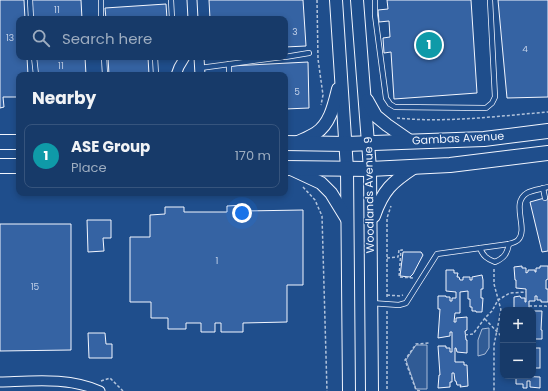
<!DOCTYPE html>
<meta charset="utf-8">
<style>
:root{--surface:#173a69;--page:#20416f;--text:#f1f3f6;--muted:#9eadc0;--line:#36547d;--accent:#95b2f1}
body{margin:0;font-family:Poppins,sans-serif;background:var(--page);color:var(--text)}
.controls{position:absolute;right:12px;bottom:12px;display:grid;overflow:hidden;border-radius:8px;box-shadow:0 2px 6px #0003}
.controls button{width:36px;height:36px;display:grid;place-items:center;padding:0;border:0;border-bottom:1px solid var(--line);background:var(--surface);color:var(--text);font:20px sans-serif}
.you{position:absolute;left:242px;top:213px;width:14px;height:14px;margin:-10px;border:3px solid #fff;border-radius:50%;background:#1a73e8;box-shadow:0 0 0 6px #1a73e833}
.badge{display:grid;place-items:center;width:26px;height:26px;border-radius:50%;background:var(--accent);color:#fff;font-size:13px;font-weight:700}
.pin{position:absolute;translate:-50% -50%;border:2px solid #fff;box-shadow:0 1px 4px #0006}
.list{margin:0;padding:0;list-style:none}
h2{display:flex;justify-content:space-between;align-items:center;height:52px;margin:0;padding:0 16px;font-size:17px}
h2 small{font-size:13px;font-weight:400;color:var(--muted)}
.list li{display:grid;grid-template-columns:26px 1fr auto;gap:12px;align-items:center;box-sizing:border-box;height:64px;margin:0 8px 8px;padding:0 8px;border:1px solid var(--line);border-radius:8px}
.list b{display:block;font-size:15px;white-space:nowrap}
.list p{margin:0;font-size:13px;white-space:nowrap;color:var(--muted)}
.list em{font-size:13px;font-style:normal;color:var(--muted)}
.icon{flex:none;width:22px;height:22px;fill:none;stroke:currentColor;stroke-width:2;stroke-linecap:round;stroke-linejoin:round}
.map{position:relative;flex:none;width:548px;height:391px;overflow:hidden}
.search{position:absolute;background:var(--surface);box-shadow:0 2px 6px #0003;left:16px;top:16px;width:272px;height:44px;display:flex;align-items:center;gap:10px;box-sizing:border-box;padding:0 14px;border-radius:8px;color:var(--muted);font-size:15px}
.panel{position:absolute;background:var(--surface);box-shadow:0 2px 6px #0003;left:16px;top:72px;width:272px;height:124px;border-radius:8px}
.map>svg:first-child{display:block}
.built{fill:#305b95;stroke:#a8bbd7}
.building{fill:#3563a3;stroke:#f2f6ff}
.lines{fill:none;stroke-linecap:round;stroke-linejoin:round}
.lane-casing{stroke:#f2f6ff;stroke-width:6}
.street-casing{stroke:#f2f6ff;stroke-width:11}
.secondary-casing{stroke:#f2f6ff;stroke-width:14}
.primary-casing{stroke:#f2f6ff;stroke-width:16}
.path{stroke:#b3c4dc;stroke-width:1.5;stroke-dasharray:3 2;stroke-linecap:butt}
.lane{stroke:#1f4e8c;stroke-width:4.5}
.street{stroke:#1f4e8c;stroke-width:9}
.secondary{stroke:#1f4e8c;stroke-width:12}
.primary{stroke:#1f4e8c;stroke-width:14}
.labels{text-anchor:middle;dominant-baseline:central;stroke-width:3;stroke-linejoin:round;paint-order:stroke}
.number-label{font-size:9px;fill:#c3d1e8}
.street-label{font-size:11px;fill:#f2f6ff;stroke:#1f4e8c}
</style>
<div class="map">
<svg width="548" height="391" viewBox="0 0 548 391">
<rect width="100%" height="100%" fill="#1f4e8c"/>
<g class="built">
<polygon points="489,328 489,348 485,354 478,356 478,340 482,329"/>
<polygon points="416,345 427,345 427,389 416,389 406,360"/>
</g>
<g class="building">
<polygon points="0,0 24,0 25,19 19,19 19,57 27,57 28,75 19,75 19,97 3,97 4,107 0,108"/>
<polygon points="31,0 81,0 82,19 33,19"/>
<polygon points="209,0 303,0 306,46 285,47 285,19 210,19"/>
<polygon points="387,0 471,0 477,93 394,99 391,52 384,53 383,38 390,37 389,21 379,22 378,10 388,9"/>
<polygon points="498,0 548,0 548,97 507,98"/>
<polygon points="166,4 167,19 106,19 105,8"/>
<polygon points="36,57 85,57 86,75 37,75"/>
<polygon points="108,57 148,57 149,75 109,75"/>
<polygon points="308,62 309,108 285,109 285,75 231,75 231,66"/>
<polygon points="548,197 548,251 542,252 530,202"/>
<polygon points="244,205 244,211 303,210 303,285 287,285 287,322 243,323 243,332 221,332 221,323 215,323 215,332 201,332 201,323 186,323 186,329 168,329 168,318 151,318 151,302 130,302 130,237 150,237 150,215 165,214 165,207 184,207 184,212 227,212 227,206"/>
<polygon points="87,220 111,220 111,238 103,238 104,251 88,252"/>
<polygon points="0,224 71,224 71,350 0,351"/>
<polygon points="403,252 421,252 423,255 413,274 410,277 400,276"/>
<polygon points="522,266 522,268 526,268 526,273 528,272 528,270 535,270 535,272 536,272 536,268 540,268 540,266 548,266 548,279 546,280 546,289 548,289 548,302 541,302 541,300 537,300 537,296 535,296 535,301 529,301 529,310 514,310 514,297 520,296 521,298 525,298 525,302 526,302 526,289 516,288 516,280 515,280 514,267"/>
<polygon points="446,270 454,270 454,273 458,273 457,277 459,277 460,280 463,280 463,277 470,277 470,280 472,280 472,277 482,275 483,280 483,289 481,289 481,298 483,298 482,312 476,312 476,311 472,311 472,307 470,307 470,299 468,299 468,291 460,292 460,313 455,313 454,322 456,322 456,318 467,317 467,330 465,331 466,340 467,340 467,353 457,352 456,348 455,348 455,362 464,362 464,365 467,365 468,386 460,387 461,385 457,385 456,381 455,381 454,373 452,373 452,382 450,382 450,387 438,388 439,375 440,375 438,346 446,346 446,348 450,348 450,352 452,352 452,332 450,332 450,336 438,338 440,309 438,309 438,296 446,296 446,297 450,297 450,301 452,301 452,298 456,298 456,292 446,291"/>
<polygon points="533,311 542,311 541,330 542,330 542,339 533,339"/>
<polygon points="88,333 105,333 106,344 112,344 112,358 89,358"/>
<rect x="533" y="348" width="7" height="20"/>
<polygon points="516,376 540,377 540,388 530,387 530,381 527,381 527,388 523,388 523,384 516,384"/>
</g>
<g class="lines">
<defs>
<g id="lane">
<polyline points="30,0 31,19"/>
<polyline points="101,0 101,19"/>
<polyline points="171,0 172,19"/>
<polyline points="375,0 375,15 386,98 390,104 395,107 486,108 492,103 495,97 490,0"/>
<polyline points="34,57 36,75"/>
<polyline points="104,57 105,75"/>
<polyline points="155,57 156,75"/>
<polyline points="285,57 309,53"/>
<polyline points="229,64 229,75"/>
<polyline points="200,68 282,57"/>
<polyline points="543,188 545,198"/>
<path d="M480 248C483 256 487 259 495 262 504 258 507 254 509 244"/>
<path d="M371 303 399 305 406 303 437 254 509 244C512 243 516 242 518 240 529 229 510 203 527 193 532 190 542 189 548 187"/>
</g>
<g id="street">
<polyline points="192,0 193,19"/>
<polyline points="199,57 200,75"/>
<polyline points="176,75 179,67 185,57"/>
<path d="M0 382C34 381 69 377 100 391"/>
</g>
<g id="secondary">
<polyline points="336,0 347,169 349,391"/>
<polyline points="357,0 370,169 372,391"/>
<polyline points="367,100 376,116 387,125 410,141"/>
<path d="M296 143C302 140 310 137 316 133 330 124 334 105 338 89"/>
<polyline points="291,169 321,183 331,193 347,219"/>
<path d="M374 216C383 190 392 182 415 167"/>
</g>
<g id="primary">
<polyline points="0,142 19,142"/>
<polyline points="285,143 346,144 484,139 548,131"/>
<polyline points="0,166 19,166"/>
<polyline points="285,168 370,169 450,165 548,153"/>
</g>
</defs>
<use href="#lane" class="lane-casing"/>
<use href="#street" class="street-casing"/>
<use href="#secondary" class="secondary-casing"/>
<use href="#primary" class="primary-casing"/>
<g class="path">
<polyline points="317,0 318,59 323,95 321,105"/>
<path d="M397 118C448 123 498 116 548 112"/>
<polyline points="303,187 315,200 322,216 327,391"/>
<polyline points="403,250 401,250 399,277 414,278"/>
<polyline points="387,258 398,257 399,250 401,250"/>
<polyline points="494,269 494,284 501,310 494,345 494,391"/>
<polyline points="387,295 400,296 403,295"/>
<polyline points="387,297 387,218 391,206"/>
<polyline points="529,306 546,306 548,308"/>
<polyline points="387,311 387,391"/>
<polyline points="485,319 503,338"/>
<polyline points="465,335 473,334 485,318 492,311 498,300 510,293 526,292"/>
<polyline points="101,381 110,378 123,391"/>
<polyline points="420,391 416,390 405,360 416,344 430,343"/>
</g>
<use href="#lane" class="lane"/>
<use href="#street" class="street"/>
<use href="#secondary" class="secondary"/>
<use href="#primary" class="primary"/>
</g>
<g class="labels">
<g class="number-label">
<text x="57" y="10">11</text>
<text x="295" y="32">3</text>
<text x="10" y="38">13</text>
<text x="525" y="49">4</text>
<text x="61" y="66">11</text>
<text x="297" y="92">5</text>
<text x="217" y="261">1</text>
<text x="35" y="287">15</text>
</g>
<g class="street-label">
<text transform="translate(458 138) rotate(-3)">Gambas Avenue</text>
<text transform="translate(369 195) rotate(-91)">Woodlands Avenue 9</text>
</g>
</g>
</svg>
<div class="controls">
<button>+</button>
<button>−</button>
</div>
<div class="you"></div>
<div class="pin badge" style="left:429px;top:45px;background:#0f9aa8">1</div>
<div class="search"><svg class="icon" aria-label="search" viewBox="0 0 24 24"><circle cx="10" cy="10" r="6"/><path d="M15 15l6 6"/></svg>Search here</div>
<section class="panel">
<h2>Nearby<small></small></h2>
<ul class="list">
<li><span class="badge" style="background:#0f9aa8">1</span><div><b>ASE Group</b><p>Place</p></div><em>170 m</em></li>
</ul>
</section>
</div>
